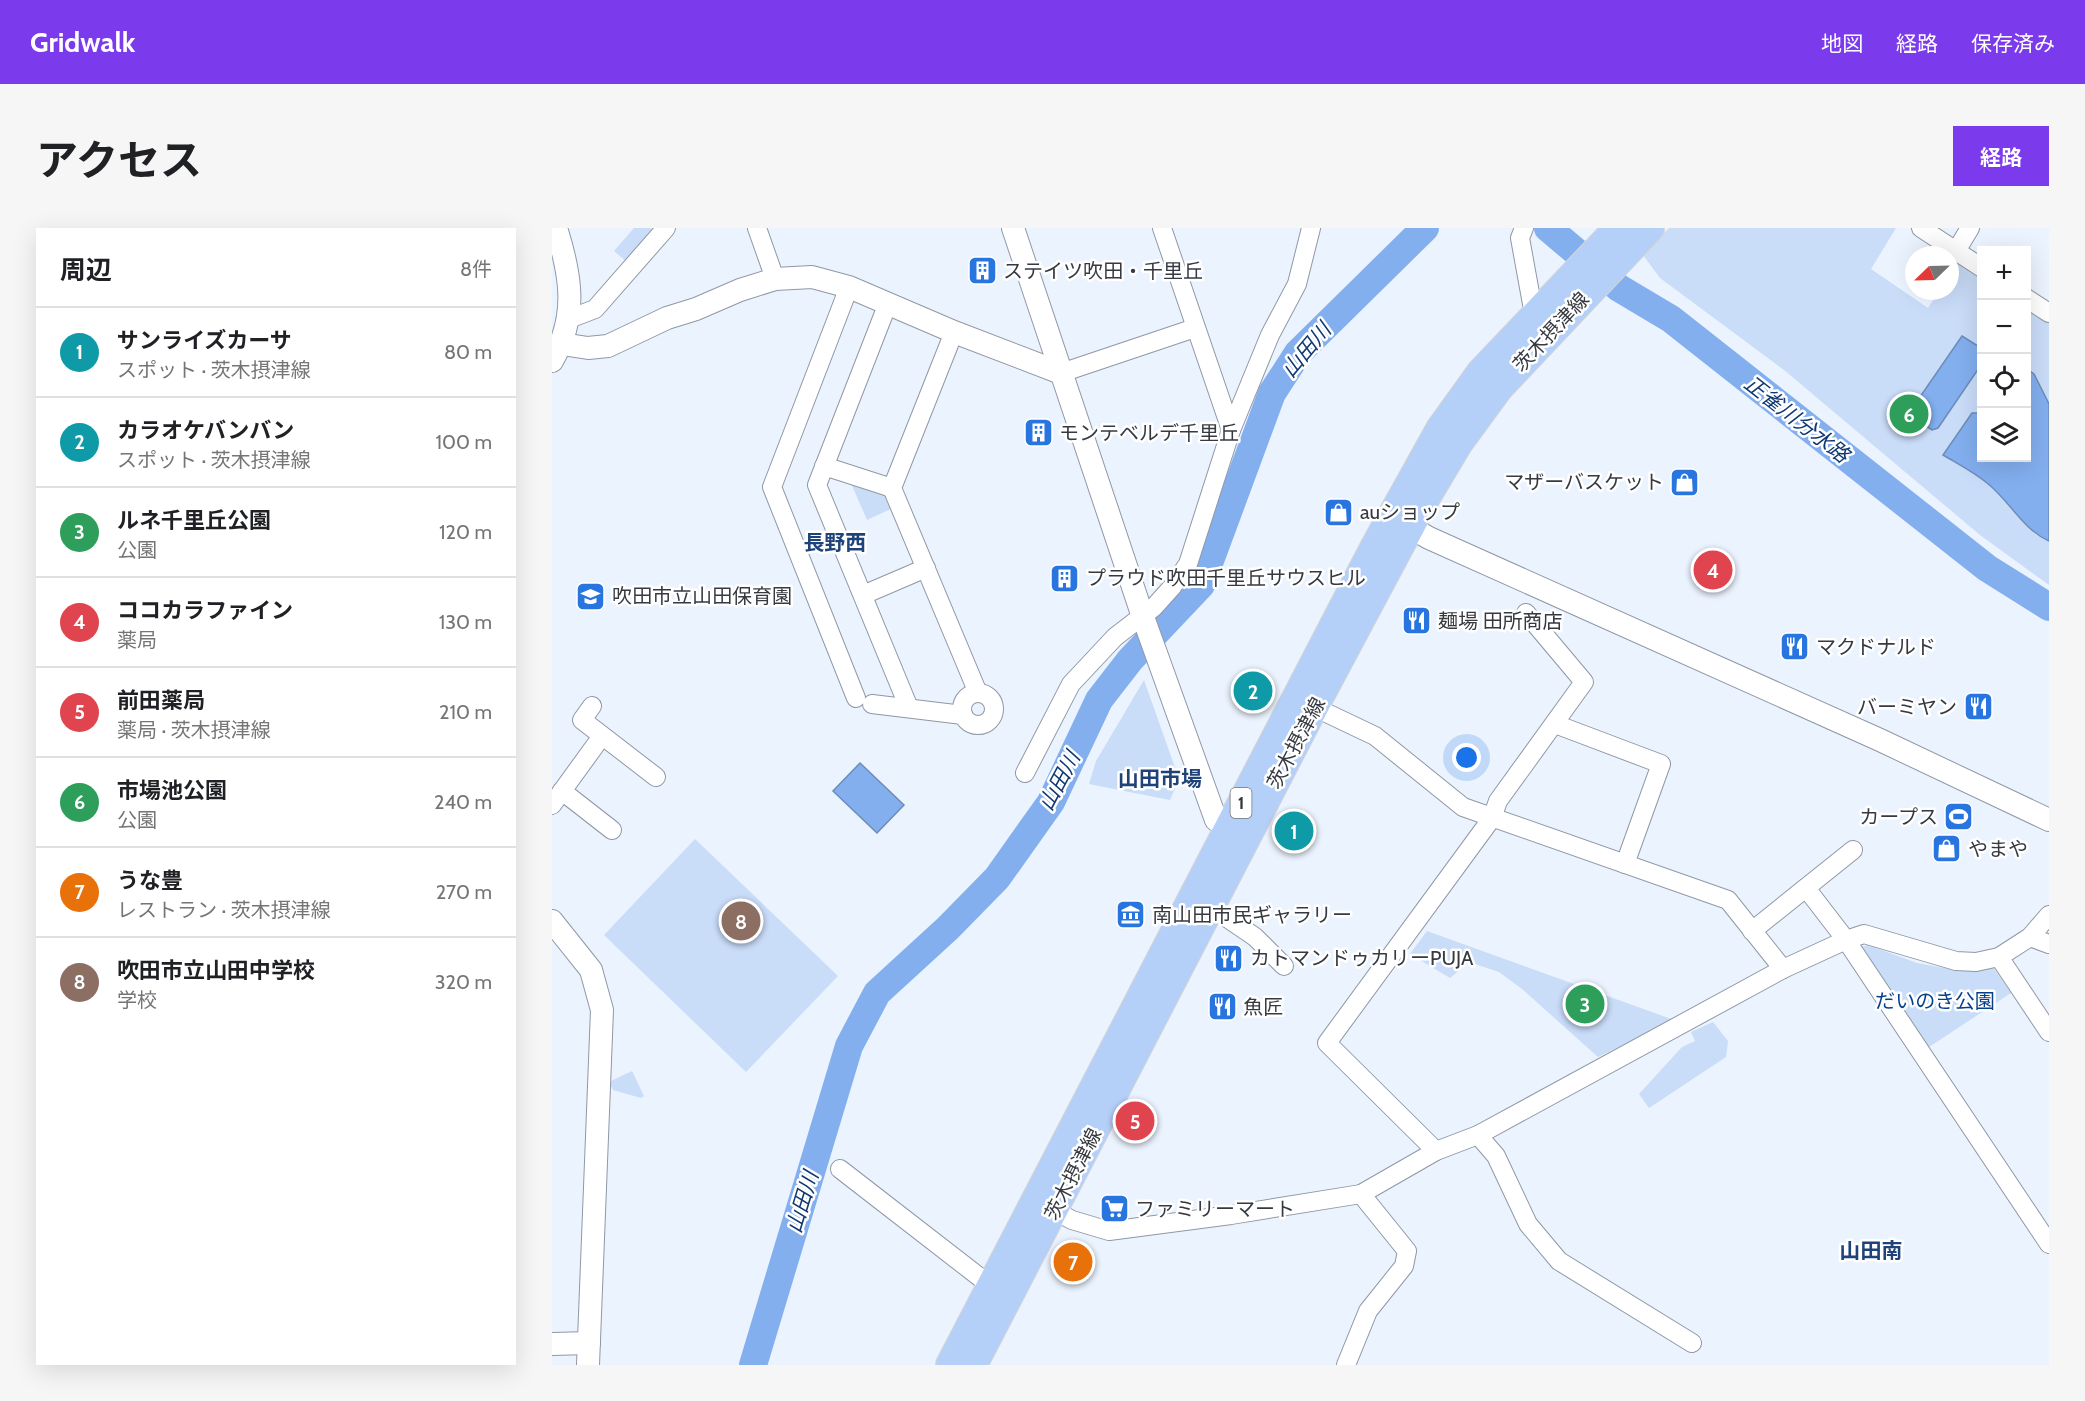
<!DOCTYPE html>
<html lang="ja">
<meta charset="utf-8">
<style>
:root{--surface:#fff;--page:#f6f6f6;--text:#202124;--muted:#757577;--line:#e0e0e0;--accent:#7c3aed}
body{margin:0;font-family:Cabin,"Noto Sans JP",sans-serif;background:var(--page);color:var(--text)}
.controls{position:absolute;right:18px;top:18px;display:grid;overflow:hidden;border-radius:0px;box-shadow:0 6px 24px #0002}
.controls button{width:54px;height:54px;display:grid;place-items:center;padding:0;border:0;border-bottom:2px solid var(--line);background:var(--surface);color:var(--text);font:30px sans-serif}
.compass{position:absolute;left:1353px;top:18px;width:54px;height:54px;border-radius:50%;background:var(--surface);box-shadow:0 6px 24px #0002;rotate:247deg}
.you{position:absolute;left:915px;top:530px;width:21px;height:21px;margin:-15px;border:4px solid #fff;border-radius:50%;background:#1a73e8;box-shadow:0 0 0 9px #1a73e833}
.badge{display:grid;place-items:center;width:39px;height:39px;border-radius:50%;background:var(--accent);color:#fff;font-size:20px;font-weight:700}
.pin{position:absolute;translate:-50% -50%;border:3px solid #fff;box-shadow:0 2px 6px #0006}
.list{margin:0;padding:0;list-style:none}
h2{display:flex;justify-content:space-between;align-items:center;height:78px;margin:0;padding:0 24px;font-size:26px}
h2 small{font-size:20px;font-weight:400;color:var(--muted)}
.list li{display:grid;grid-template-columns:39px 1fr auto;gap:18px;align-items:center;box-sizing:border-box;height:90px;padding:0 24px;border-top:2px solid var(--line)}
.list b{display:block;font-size:22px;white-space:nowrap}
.list p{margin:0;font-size:20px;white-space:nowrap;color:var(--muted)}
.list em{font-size:20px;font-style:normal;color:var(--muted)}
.icon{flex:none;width:33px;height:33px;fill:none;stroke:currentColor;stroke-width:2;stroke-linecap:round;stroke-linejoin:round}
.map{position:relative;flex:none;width:1497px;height:1137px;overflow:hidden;border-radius:0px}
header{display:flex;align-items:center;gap:36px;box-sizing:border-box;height:84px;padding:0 30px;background:var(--accent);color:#fff}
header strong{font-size:28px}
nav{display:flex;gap:33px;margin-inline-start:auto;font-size:21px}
.intro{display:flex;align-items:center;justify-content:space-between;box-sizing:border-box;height:144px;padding:0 36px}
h1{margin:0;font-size:42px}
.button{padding:15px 27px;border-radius:0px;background:var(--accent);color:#fff;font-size:21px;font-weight:700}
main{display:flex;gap:36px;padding:0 36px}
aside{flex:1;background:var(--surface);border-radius:0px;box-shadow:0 6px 24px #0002}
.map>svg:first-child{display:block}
.green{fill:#c9dcf8}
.water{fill:#83afef;stroke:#6c8cba;stroke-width:1.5}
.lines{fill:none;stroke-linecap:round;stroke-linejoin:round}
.river{stroke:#83afef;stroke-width:28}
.minor-casing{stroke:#8f98a5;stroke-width:20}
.tertiary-casing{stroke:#8f98a5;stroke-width:24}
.primary-casing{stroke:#d3d4d5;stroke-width:30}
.minor{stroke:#fff;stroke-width:18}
.tertiary{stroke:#fff;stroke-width:22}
.primary{stroke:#b5d0f8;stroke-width:28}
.labels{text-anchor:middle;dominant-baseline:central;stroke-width:5;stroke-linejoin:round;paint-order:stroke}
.shield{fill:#fff;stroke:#727579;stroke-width:1.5}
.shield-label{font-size:18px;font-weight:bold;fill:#363a40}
.poi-label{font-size:20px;fill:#363a40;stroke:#fff;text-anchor:start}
.street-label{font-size:20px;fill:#363a40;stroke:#fff}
.park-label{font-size:20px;fill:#07408a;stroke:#fff}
.water-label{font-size:21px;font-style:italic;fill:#103871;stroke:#fff}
.neighbourhood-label{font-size:21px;font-weight:bold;fill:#1f4379;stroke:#fff}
</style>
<header>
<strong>Gridwalk</strong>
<nav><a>地図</a><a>経路</a><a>保存済み</a></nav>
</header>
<div class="intro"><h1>アクセス</h1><a class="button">経路</a></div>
<main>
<aside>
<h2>周辺<small>8件</small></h2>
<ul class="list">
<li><span class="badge" style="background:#0f9aa8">1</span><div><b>サンライズカーサ</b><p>スポット · 茨木摂津線</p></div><em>80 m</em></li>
<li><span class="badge" style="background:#0f9aa8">2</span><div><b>カラオケバンバン</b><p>スポット · 茨木摂津線</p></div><em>100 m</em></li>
<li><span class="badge" style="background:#2e9e5b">3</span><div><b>ルネ千里丘公園</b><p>公園</p></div><em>120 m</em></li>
<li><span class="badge" style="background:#e0444e">4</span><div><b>ココカラファイン</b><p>薬局</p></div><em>130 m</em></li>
<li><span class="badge" style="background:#e0444e">5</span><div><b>前田薬局</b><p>薬局 · 茨木摂津線</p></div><em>210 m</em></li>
<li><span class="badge" style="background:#2e9e5b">6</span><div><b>市場池公園</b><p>公園</p></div><em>240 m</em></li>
<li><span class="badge" style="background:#e8710a">7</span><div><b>うな豊</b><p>レストラン · 茨木摂津線</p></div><em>270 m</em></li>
<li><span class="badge" style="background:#8d6e63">8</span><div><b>吹田市立山田中学校</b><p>学校</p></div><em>320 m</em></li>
</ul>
</aside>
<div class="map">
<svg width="1497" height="1137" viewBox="0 0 1497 1137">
<rect width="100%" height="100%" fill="#ebf3fe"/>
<g class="green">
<polygon points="82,0 98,0 102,3 75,34 62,23"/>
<polygon points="1117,0 1344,0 1319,41 1376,80 1387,63 1398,63 1398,47 1408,32 1429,46 1430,230 1474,230 1475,76 1497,92 1497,357 1428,307 1232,142 1108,50 1091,27"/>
<polygon points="298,253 334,267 343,279 315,292"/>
<polygon points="592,452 627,551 618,572 537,556 544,533"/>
<polygon points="143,611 286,748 194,844 52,707"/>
<polygon points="875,703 1122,792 1046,829 970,761 947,744 917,734 898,750 858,726"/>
<polygon points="1316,717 1365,735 1403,742 1441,739 1459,765 1374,821 1305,720"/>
<polygon points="1161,794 1176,813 1174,829 1097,880 1087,866 1130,819 1143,813 1139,804"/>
<polygon points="80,843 92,868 89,870 61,862 57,854"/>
</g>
<g class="water">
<polygon points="1410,108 1429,120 1429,137 1386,200 1380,202 1360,189 1359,182"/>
<path d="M1475 141 1482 146 1497 176V313C1470 301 1458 273 1435 255 1422 244 1406 236 1391 227L1420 185H1429L1430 230H1474Z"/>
<polygon points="308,535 352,577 325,605 281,563"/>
</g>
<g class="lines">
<g class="river">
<polyline points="996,0 1067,60 1119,91 1435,340 1497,379"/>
<polyline points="201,1137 297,818 325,765 396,700 445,650 499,574 547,472 578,432 649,357 720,165 746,125 873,0"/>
</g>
<defs>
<g id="minor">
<polyline points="205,0 223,51"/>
<polyline points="610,0 679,202"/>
<polyline points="972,0 968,10 982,87"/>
<polyline points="1369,0 1430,40"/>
<polyline points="1404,23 1418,0"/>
<polyline points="297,59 220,259 304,470"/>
<polyline points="1474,70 1497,85"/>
<polyline points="336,75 265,257 357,480"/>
<polyline points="17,91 43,81 114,0"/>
<polyline points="402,104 340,260 426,465"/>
<polyline points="509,145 643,100"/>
<polyline points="272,238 340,260"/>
<polyline points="311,367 374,340"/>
<circle cx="426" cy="481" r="16"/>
<polyline points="320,476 411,487"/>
<polyline points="40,478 30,492 104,549"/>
<polyline points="762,479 823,508 911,579 1176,672 1231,741"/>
<polyline points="1003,496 1109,536 1073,636"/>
<polyline points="473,545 519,456 563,409 602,379 620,359 636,336 679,202 718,107 745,56 759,0"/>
<polyline points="10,563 60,602"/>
<polyline points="0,577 50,508"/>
<polyline points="1254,660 1294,712 1497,1016"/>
<polyline points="659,679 703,709 732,738"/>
<polyline points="1200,703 1301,622"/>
<polyline points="1478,709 1497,716"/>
<polyline points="1447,729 1497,804"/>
<polyline points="926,907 944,928 976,996 1007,1033 1140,1115"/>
<polyline points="884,923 775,815 940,590 946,573 1032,454 974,385"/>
<polyline points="288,941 439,1058"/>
<polyline points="494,978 520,992 557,1003 679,987 809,966 884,923 926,907 1231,741 1294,712 1312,706 1404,733 1424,734 1447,729 1478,709 1497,687"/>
<polyline points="794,1137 816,1083 852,1038 855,1023 809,966"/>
</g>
<g id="tertiary">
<polyline points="461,0 591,389 664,592 689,608"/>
<polyline points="10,116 36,120 56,118 115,90 144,81 188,62 223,51 260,49 297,59 402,104 509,145"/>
<path d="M0 133C26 88 19 47 4 0"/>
<polyline points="845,292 877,310 1328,512 1497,592"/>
<polyline points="0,693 39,742 50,782 36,1137"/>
<polyline points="0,1116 37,1115"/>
</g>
<g id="primary">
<polyline points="398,1137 823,318 888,201 929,144 1066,0"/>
<polyline points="421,1137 762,479 872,273 906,216 947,160 1098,0"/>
</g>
</defs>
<use href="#minor" class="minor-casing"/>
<use href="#tertiary" class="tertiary-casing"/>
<use href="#primary" class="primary-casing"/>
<use href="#minor" class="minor"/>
<use href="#tertiary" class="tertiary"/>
<use href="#primary" class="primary"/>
</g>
<defs>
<symbol id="building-square" viewBox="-11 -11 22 22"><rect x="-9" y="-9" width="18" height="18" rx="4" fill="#2875e0" stroke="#fff"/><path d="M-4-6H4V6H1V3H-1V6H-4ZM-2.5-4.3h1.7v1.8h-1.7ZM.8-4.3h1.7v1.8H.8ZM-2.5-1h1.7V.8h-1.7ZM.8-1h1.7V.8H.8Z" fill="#fff"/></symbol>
<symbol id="shop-square" viewBox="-11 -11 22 22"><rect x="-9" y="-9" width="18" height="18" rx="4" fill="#2875e0" stroke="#fff"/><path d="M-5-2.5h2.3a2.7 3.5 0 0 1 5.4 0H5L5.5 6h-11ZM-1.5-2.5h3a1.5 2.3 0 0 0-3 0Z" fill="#fff"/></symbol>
<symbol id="school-square" viewBox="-11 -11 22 22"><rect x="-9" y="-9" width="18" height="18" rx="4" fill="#2875e0" stroke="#fff"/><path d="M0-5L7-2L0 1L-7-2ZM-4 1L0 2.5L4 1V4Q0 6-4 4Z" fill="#fff"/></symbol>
<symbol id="restaurant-square" viewBox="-11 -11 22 22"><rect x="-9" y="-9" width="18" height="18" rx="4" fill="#2875e0" stroke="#fff"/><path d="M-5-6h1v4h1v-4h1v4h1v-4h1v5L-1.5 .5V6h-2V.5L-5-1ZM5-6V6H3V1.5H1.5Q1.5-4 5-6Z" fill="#fff"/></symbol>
<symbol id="stadium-square" viewBox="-11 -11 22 22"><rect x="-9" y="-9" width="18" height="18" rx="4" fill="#2875e0" stroke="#fff"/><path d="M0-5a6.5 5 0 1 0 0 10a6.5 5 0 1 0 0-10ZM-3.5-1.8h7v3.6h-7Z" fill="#fff"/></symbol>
<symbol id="museum-square" viewBox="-11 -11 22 22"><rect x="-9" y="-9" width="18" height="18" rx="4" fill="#2875e0" stroke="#fff"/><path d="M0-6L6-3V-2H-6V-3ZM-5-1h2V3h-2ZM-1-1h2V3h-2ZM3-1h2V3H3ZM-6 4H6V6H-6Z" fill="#fff"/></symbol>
<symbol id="supermarket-square" viewBox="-11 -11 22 22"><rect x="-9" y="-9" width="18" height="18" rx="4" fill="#2875e0" stroke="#fff"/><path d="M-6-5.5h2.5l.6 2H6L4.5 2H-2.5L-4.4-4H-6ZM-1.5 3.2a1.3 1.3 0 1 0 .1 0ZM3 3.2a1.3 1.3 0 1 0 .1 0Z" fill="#fff"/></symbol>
</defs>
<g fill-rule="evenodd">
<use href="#building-square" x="414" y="26" width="33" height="33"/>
<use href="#building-square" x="470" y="188" width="33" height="33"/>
<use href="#shop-square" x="1116" y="238" width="33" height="33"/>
<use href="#shop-square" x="770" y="268" width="33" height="33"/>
<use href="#building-square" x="496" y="334" width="33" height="33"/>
<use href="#school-square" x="22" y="352" width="33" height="33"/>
<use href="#restaurant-square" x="848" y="376" width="33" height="33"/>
<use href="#restaurant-square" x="1226" y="402" width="33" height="33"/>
<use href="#restaurant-square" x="1410" y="462" width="33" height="33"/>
<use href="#stadium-square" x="1390" y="572" width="33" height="33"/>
<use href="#shop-square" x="1378" y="604" width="33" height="33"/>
<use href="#museum-square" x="562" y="670" width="33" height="33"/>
<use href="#restaurant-square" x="660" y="714" width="33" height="33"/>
<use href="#restaurant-square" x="654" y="762" width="33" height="33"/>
<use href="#supermarket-square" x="546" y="964" width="33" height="33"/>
</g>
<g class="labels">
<rect class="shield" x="678.5" y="560" width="21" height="30" rx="4.5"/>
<g class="shield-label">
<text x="689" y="575">1</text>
</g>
<g class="poi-label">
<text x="451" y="43">ステイツ吹田・千里丘</text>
<text x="507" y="205">モンテベルデ千里丘</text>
<text x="1112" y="254" text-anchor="end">マザーバスケット</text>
<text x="808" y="284">auショップ</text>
<text x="534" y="350">プラウド吹田千里丘サウスヒル</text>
<text x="60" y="368">吹田市立山田保育園</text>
<text x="886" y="393">麺場 田所商店</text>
<text x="1264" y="419">マクドナルド</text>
<text x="1405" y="479" text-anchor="end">バーミヤン</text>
<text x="1386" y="589" text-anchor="end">カープス</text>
<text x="1416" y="621">やまや</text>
<text x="600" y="687">南山田市民ギャラリー</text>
<text x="698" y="730">カトマンドゥカリーPUJA</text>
<text x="691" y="779">魚匠</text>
<text x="583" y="981">ファミリーマート</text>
</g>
<g class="street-label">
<text transform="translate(999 104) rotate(-47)">茨木摂津線</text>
<text transform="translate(744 515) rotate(-62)">茨木摂津線</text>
<text transform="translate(521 946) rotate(-63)">茨木摂津線</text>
</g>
<g class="park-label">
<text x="1383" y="773">だいのき公園</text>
</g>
<g class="water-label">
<text transform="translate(754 122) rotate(-50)">山田川</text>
<text transform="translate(1245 191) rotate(38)">正雀川分水路</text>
<text transform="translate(507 553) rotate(-62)">山田川</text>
<text transform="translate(250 974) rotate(-73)">山田川</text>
</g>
<g class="neighbourhood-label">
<text x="283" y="314">長野西</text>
<text x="608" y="550">山田市場</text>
<text x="1319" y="1022">山田南</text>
</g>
</g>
</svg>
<div class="controls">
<button>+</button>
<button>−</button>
<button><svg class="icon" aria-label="locate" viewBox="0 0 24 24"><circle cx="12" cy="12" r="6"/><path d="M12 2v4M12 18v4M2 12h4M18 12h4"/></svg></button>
<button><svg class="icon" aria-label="layers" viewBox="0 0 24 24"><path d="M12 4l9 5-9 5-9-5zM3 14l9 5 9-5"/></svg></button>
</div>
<svg class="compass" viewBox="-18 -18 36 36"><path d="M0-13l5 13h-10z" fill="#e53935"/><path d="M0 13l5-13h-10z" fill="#757577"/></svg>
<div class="you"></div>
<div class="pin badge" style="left:742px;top:603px;background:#0f9aa8">1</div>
<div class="pin badge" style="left:701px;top:463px;background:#0f9aa8">2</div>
<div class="pin badge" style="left:1033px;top:776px;background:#2e9e5b">3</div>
<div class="pin badge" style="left:1161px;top:342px;background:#e0444e">4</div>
<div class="pin badge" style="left:583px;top:893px;background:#e0444e">5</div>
<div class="pin badge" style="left:1357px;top:186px;background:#2e9e5b">6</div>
<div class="pin badge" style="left:521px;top:1034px;background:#e8710a">7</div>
<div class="pin badge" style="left:189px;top:693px;background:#8d6e63">8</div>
</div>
</main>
